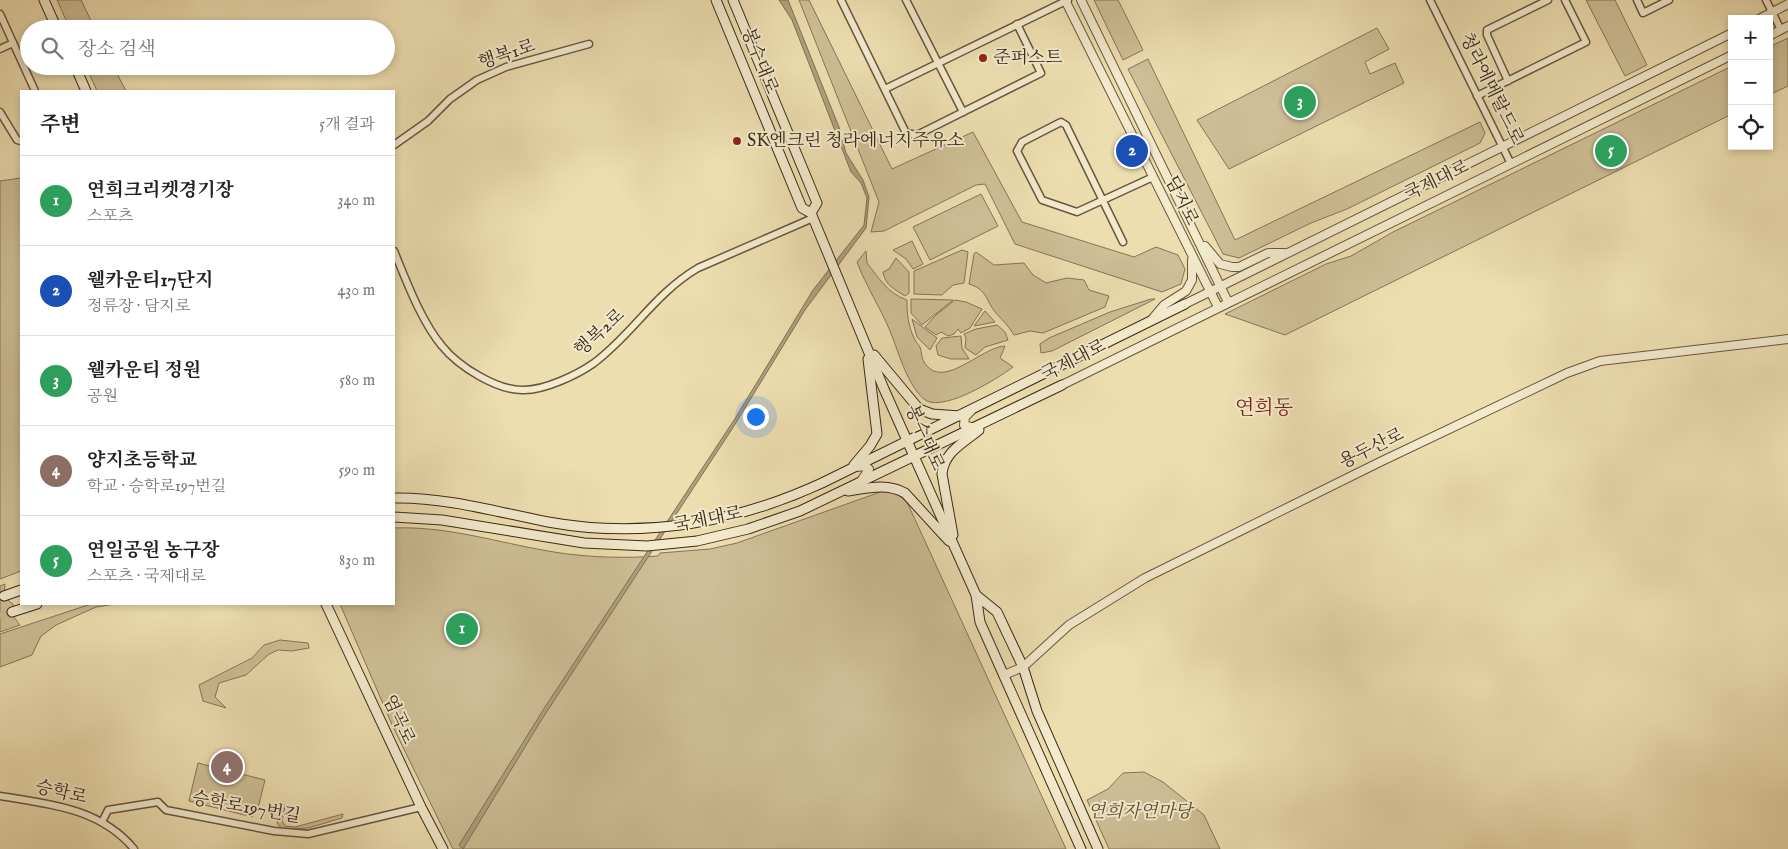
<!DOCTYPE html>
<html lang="ko">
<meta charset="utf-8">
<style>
:root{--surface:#fff;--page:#f2f2f2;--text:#222;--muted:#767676;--line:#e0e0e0;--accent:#1a73e8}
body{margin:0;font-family:"IM FELL English","Noto Serif KR",serif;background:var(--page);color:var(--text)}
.controls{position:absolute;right:15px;top:15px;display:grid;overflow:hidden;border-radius:0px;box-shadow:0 2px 8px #0003}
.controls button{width:45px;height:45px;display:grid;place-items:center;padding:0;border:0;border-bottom:1px solid var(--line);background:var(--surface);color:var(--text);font:25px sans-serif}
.you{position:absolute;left:755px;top:416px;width:18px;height:18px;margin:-12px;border:4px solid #fff;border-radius:50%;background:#1a73e8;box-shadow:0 0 0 8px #1a73e833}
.badge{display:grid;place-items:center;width:32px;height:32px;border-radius:50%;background:var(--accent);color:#fff;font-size:16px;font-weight:700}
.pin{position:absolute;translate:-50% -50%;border:2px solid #fff;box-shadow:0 1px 5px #0006}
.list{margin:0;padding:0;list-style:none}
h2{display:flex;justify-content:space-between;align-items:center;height:65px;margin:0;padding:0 20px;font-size:21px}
h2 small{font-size:16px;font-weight:400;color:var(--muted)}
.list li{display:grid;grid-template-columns:32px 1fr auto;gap:15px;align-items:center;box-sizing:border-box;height:90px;padding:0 20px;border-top:1px solid var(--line)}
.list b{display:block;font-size:19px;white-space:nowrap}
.list p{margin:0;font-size:16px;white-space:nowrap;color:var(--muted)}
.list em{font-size:16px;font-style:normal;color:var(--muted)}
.icon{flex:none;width:28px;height:28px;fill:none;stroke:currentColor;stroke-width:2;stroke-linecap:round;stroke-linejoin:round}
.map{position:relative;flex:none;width:1788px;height:849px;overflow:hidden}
.search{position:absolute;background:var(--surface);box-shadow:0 2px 8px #0003;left:20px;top:20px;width:375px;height:55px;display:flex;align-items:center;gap:12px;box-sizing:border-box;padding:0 18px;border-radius:28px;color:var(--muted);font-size:19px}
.panel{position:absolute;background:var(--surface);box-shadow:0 2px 8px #0003;left:20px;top:90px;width:375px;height:515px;border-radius:0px}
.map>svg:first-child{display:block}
.green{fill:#cfbf96;stroke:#857458}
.water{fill:#b0a07d;stroke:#817055}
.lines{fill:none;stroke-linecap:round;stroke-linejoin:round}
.secondary-tunnel{stroke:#c9ba92;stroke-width:9;stroke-dasharray:9 4.5;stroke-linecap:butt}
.minor-casing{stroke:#68563f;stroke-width:9}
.tertiary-casing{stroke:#68563f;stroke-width:10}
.secondary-casing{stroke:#3b2919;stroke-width:11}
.minor{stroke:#f3eacc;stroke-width:6}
.tertiary{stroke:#f3eacc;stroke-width:8}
.secondary{stroke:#f3eacc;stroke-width:9}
.poi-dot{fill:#8f2418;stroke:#f3eacc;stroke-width:2}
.labels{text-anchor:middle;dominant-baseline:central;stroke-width:4;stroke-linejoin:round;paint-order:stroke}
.street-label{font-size:18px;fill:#3b2919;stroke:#f3eacc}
.poi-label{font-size:18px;fill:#3b2919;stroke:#f3eacc;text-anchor:start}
.park-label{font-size:18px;font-style:italic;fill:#604e38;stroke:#f3eacc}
.quarter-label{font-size:20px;fill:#7a1f14;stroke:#f3eacc}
</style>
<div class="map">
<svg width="1788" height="849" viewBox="0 0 1788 849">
<rect width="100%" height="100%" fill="#eddeb0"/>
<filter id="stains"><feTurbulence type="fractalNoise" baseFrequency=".004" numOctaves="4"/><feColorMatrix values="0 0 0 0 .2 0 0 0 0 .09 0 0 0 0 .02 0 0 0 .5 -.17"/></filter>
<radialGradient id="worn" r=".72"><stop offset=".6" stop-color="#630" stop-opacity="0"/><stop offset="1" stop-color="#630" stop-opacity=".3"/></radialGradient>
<g class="green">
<polygon points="57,0 81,0 95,29 70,29"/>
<polygon points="799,0 809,0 892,169 973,132 1022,222 1134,257 1156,247 1178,255 1185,269 1181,284 1162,292 1015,244 985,184 976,185 884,231 871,232 879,202"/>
<polygon points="1094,0 1118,0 1143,50 1123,60"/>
<polygon points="1586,0 1615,0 1647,65 1625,76"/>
<polygon points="1377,28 1389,49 1365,62 1370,74 1395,63 1404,83 1229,169 1197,120"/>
<polygon points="1788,38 1788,86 1769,95 1769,47"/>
<polygon points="1148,59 1235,240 1480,122 1485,133 1480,143 1347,209 1311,223 1239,258 1223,254 1128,69"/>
<polygon points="86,66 113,66 126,91 97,91"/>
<polygon points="1732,66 1732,114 1285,335 1225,314 1326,264 1351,256 1393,232"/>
<polygon points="21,178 21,571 0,579 0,181"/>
<polygon points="981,194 998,226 930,260 913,227"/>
<polygon points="912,241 923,264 913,269 906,259 893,250"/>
<polygon points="962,250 968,252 964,283 953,285 942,295 914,294 914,271"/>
<path d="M866 251 867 263C879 278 887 293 907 300 907 314 908 325 914 338 915 341 918 344 920 347 922 353 921 357 924 362 942 392 981 347 1005 346L1000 358 1013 367C997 379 947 410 927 401 921 398 915 389 912 384 902 367 897 348 890 331 880 307 866 286 857 262Z"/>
<path d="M976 252 994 265 1024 263 1033 275 1046 283 1067 278 1084 280 1089 290 1109 296 1105 307 1043 333 1030 331 1014 335C1009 326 1003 321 996 313 985 300 988 290 969 284L974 254Z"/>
<path d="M896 258 909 272V293L905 296C894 289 885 285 883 272L889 269Z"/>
<polygon points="911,299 953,300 922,325 911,313"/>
<polygon points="1151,299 1155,299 1052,351 1041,353 1040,344 1049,338 1110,312"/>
<polygon points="955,300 966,302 982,309 970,328 961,333 958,329 954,334 948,336 941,332 936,335 925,327 936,315"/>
<polygon points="985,311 995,322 974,326"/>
<polygon points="912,319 937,338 930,350 917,337"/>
<polygon points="997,325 1005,332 1008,340 985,347 976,355 965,348 966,338 964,334 976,329"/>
<polygon points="961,336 962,348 969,359 951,359 938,355 936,346 942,338"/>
<path d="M886 490 893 491 907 502 1066 849H453L393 727 340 604H394V528C442 526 490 540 537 549 577 557 617 559 658 556L660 553 710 549 737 543Z"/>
<polygon points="5,584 4,597 13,604 13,616 20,625 0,632 0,586"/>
<polygon points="91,604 115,604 96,607 56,625 41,636 32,655 0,667 0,634"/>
<polygon points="280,640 308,643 309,648 292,651 278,650 269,654 246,675 219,683 215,697 226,708 203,701 199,685 252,658 264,645"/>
<polygon points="198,763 265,780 257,812 252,817 189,801"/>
<polygon points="1144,772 1163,782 1204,815 1220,849 1109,849 1087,800 1108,789 1123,773"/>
<polygon points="283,803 285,806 282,821 285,826 295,827 343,814 342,818 308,828 282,829 277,823"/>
</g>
<polygon class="water" points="779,0 788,0 839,127 846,153 863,180 869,197 866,228 805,310 734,426 542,719 463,849 459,845 545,707 736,417 813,290 864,225 867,198 861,183 851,172 792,20"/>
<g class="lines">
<polyline class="secondary-tunnel" points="0,617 12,612"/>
<defs>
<g id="minor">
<polyline points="841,0 906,133 917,135 1041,73 1017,24"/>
<polyline points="906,0 963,112"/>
<polyline points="1430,0 1511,164"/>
<polyline points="1637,0 1643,13 1669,0"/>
<polyline points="1766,0 1781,30"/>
<polyline points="0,14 35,91"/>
<polyline points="0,49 13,43"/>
<polyline points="1508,81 1487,35 1487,30 1548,0"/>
<polyline points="885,89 1068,0"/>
<polyline points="1477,96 1586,42 1565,0"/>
<polyline points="0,112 17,140 21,141"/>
<polyline points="394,145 428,121 450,99 477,80 506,67 589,44"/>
<polyline points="1123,242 1066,125 1061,122 1022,142 1017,151 1042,200 1077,212 1153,177"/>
<path d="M394 251C406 280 421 321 442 346 458 366 497 391 524 390 545 390 577 375 594 363 633 334 654 294 698 268L813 218"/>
<path d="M0 796C49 804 100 808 134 849"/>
<polyline points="102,822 108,810 158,802 166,810 274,831 308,834 421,807"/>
</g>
<g id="tertiary">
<polyline points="1065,0 1218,307"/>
<polyline points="1081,0 1228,302"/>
<polyline points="1759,19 1788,4"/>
<polyline points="1769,36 1788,26"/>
<polyline points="1205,246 1220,264 1232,267 1239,267 1268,253 1284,253"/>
<polyline points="1185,304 1732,33"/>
<polyline points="1153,318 1164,305 1186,291 1192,280 1192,260"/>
<polyline points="1062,385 1732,55"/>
<polyline points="971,411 965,417 964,425 975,428"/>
<polyline points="856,467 866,466 869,469 861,481"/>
<polyline points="1004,675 1023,667 1069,625 1145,578 1382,461 1567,373 1600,361 1788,339"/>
</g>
<g id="secondary">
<polyline points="44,0 57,29"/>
<polyline points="716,0 802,208 811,213 884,389 976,595 980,622 1081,849"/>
<polyline points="733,0 817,203 811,213"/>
<polyline points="75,66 86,91"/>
<polyline points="874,355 919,409 932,414 960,416"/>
<polyline points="854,465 870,446 877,434 868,359"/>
<path d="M848 491C868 488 887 483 905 493L949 541"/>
<path d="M394 498C445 497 497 512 548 522 642 539 735 523 822 483L1185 304"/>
<polyline points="394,517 442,520 584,543 647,546 697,541 748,529 800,511 1062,385"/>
<path d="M953 535 942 474C944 452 963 443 979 430"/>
<polyline points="976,595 997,612 1023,667 1037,711 1098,849"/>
<polyline points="4,596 21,590"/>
<polyline points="326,604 421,807 443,849"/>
<polyline points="12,612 37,604"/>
</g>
</defs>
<use href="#minor" class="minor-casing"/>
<use href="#tertiary" class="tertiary-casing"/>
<use href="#secondary" class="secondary-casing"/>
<use href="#minor" class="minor"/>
<use href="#tertiary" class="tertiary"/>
<use href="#secondary" class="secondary"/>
</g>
<g class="poi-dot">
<circle cx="983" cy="58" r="5"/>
<circle cx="737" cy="141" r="5"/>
</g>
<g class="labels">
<g class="street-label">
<text transform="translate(507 55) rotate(-18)">행복1로</text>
<text transform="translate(759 61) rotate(68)">봉수대로</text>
<text transform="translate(1491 89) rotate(64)">청라에메랄드로</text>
<text transform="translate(1437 181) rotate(-26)">국제대로</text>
<text transform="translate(1181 201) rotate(64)">담지로</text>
<text transform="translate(600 333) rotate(-42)">행복2로</text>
<text transform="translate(1074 361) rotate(-27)">국제대로</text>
<text transform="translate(924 438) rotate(66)">봉수대로</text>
<text transform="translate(1372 449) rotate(-26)">용두산로</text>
<text transform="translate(708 520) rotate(-11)">국제대로</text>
<text transform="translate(398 720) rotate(65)">염곡로</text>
<text transform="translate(61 793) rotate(13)">승학로</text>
<text transform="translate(246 808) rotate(10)">승학로197번길</text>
</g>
<g class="poi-label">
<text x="993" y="58">준퍼스트</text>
<text x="747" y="141">SK엔크린 청라에너지주유소</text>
</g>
<g class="park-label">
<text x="1140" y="812">연희자연마당</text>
</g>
<g class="quarter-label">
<text x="1264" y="408">연희동</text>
</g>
</g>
<rect width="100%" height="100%" filter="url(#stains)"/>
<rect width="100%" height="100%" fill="url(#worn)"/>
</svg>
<div class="controls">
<button>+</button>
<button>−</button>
<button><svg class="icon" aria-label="locate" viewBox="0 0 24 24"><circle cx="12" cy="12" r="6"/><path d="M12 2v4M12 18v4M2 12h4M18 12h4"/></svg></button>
</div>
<div class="you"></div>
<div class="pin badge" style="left:462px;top:629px;background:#2e9e5b">1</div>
<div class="pin badge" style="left:1132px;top:151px;background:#1a4fb4">2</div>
<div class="pin badge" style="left:1300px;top:102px;background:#2e9e5b">3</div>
<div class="pin badge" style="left:227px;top:767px;background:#8d6e63">4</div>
<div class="pin badge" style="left:1611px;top:151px;background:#2e9e5b">5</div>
<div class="search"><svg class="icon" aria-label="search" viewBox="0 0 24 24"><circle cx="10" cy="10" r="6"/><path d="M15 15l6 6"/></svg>장소 검색</div>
<section class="panel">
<h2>주변<small>5개 결과</small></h2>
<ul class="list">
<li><span class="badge" style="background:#2e9e5b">1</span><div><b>연희크리켓경기장</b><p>스포츠</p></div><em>340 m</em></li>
<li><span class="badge" style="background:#1a4fb4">2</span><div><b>웰카운티17단지</b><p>정류장 · 담지로</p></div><em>430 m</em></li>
<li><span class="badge" style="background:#2e9e5b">3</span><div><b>웰카운티 정원</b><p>공원</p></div><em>580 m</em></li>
<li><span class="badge" style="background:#8d6e63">4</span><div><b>양지초등학교</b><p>학교 · 승학로197번길</p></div><em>590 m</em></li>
<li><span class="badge" style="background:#2e9e5b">5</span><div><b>연일공원 농구장</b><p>스포츠 · 국제대로</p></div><em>830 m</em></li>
</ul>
</section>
</div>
